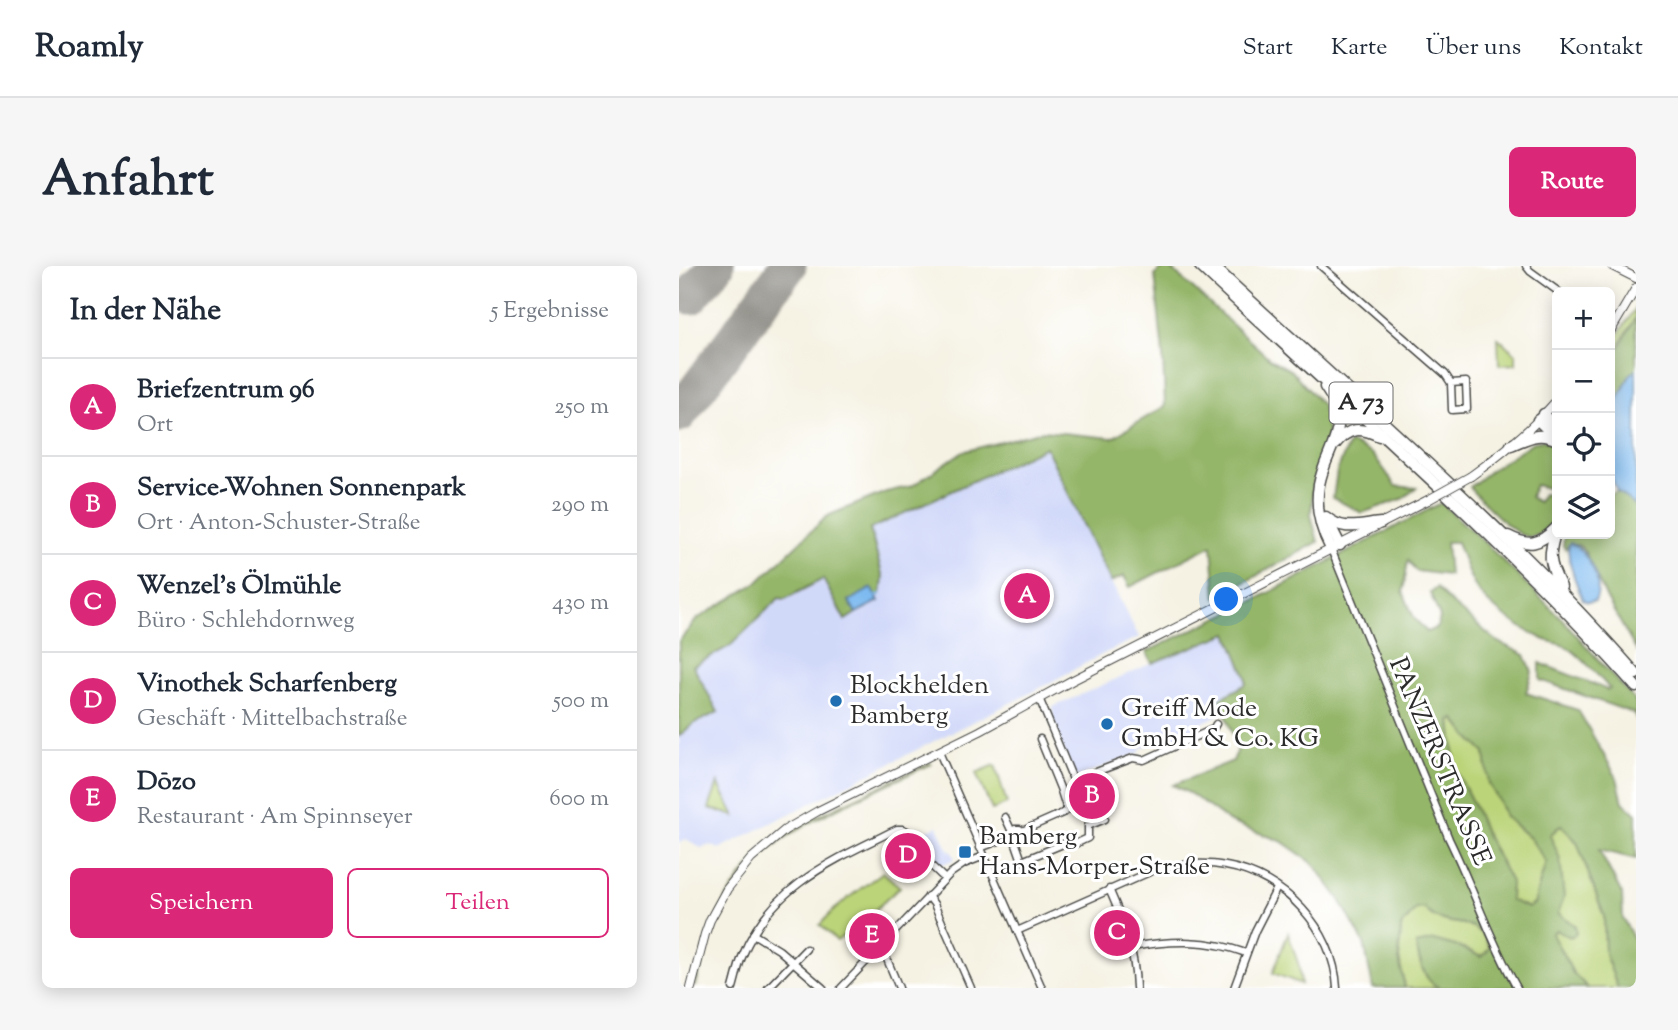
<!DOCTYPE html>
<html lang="de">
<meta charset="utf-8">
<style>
:root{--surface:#fff;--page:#f6f6f7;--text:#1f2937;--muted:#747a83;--line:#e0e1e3;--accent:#db2777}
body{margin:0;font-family:"Sorts Mill Goudy",serif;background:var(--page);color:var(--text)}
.controls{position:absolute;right:21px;top:21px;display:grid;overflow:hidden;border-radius:10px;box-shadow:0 4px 18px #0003}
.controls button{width:63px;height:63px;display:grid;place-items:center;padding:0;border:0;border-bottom:2px solid var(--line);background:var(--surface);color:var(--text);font:35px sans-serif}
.you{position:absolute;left:548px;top:334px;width:24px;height:24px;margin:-18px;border:5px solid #fff;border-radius:50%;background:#1a73e8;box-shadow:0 0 0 10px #1a73e833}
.badge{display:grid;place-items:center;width:46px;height:46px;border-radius:50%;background:var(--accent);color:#fff;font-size:23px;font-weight:700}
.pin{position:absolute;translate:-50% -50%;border:4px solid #fff;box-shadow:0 2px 7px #0006}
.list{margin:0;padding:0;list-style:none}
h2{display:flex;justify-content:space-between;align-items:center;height:91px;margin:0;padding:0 28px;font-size:30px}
h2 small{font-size:23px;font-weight:400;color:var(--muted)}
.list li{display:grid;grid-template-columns:46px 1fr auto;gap:21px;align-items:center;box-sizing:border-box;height:98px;padding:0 28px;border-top:2px solid var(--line)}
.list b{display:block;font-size:26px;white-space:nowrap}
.list p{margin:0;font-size:23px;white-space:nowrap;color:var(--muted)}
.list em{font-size:23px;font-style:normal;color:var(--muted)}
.actions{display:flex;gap:14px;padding:21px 28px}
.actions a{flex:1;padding:16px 0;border:2px solid var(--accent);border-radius:10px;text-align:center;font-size:24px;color:var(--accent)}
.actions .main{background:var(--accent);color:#fff}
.icon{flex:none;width:38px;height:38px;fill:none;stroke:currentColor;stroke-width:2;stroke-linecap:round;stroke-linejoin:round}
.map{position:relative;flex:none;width:957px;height:722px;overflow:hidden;border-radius:10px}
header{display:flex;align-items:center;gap:42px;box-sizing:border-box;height:98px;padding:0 35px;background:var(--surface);border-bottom:2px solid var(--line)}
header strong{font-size:33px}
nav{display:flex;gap:38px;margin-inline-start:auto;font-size:24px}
.intro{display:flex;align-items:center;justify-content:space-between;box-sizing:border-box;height:168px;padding:0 42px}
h1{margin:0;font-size:49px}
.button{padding:18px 32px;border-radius:10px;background:var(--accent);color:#fff;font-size:24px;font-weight:700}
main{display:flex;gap:42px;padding:0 42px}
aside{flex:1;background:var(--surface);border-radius:10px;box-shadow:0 4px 18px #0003}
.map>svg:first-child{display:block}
.built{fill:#d1d9f9}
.green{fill:#bbd479;stroke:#738052;stroke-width:2}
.forest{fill:#94b669;stroke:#60704a;stroke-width:2;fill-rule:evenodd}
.water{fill:#7dbaf0;stroke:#54728e;stroke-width:2}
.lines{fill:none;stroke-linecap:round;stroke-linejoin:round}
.stream{stroke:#7dbaf0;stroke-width:2}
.runway{stroke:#908e87;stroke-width:37}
.street-casing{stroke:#494947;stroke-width:9}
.secondary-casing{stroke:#494947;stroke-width:10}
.highway-casing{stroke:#494947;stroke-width:13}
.street{stroke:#fff;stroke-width:6}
.secondary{stroke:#fff;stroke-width:8}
.highway{stroke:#fff;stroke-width:10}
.secondary-bridge-casing{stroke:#494947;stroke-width:10;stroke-linecap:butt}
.secondary-bridge{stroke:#fff;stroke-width:8}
.poi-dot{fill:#1f6fb2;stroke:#fff;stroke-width:2.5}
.labels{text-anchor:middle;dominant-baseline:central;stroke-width:6;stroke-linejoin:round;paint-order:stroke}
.shield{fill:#fff;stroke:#6b6b6b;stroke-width:2}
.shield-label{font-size:24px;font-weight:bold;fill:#2b2b2b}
.poi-label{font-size:26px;fill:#2b2b2b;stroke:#fff;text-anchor:start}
.street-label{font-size:26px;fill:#2b2b2b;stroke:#fff}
</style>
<header>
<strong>Roamly</strong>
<nav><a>Start</a><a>Karte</a><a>Über uns</a><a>Kontakt</a></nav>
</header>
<div class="intro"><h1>Anfahrt</h1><a class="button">Route</a></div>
<main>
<aside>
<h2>In der Nähe<small>5 Ergebnisse</small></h2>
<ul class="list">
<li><span class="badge">A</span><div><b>Briefzentrum 96</b><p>Ort</p></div><em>250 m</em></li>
<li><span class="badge">B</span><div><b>Service-Wohnen Sonnenpark</b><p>Ort · Anton-Schuster-Straße</p></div><em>290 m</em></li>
<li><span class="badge">C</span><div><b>Wenzel's Ölmühle</b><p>Büro · Schlehdornweg</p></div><em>430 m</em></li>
<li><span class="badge">D</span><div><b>Vinothek Scharfenberg</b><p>Geschäft · Mittelbachstraße</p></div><em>500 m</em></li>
<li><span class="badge">E</span><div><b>Dōzo</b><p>Restaurant · Am Spinnseyer</p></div><em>600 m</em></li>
</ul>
<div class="actions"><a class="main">Speichern</a><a>Teilen</a></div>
</aside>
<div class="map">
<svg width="957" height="722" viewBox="0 0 957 722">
<rect width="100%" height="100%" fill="#fff"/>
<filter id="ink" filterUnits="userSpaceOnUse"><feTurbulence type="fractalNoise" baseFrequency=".0143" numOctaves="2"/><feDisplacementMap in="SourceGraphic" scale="14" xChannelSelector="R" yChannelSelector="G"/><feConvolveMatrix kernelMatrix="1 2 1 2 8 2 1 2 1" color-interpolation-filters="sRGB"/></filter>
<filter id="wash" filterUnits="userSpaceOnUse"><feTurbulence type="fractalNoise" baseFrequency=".00686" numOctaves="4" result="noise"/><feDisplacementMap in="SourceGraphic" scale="28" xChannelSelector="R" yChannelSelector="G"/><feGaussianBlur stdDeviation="1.57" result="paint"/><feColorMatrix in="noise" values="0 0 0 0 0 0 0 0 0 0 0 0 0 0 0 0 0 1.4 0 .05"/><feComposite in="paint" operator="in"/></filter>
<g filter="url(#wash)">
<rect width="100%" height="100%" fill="#f5f2e3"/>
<g class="built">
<polygon points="368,180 432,316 460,371 428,386 357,424 40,583 32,579 22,582 7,573 0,578 0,470 14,458 14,400 51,380 100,331 190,263"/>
<polygon points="549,367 567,411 567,418 541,433 545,446 513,462 514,464 489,475 487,472 461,483 462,486 396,512 374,457 374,441 473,397"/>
<polygon points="259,560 270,585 272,584 276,593 259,600 244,585 236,569"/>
</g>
<g class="green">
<polygon points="957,42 957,51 931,97 931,80"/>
<polygon points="819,72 837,88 837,98 820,99"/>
<polygon points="775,453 788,469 806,487 810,518 820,535 826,551 852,573 867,596 857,630 857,636 850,642 830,634 823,597 808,571 794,538 777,504 772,455"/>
<path d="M251 497 252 498C226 510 200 522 175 534 123 559 76 583 47 635 32 661 24 691 17 720H16C33 642 61 593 132 553Z"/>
<polygon points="316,499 328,538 313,544 297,507"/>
<polygon points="39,517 56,550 30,542"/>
<polygon points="882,559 898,576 925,650 926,688 939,722 909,722 894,707 873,668 877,664 896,660 879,647 885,631 871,569"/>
<path d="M204 606 221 621 188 651 158 675 141 659C159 637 182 623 204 606Z"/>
<path d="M745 642C760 662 789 652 802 667 806 671 808 677 811 682L803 691 780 681 738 678C739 694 745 716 761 722H726L720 693 722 661 737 643Z"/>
<polygon points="609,667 620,700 622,718 594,707"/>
</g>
<g class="forest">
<polygon points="489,0 591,93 613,105 643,139 649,168 634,220 632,249 639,276 537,332 533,279 451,321 445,310 432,316 367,181 191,263 204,312 202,328 197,330 193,323 170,335 177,347 166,354 144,313 106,333 100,332 51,380 14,400 39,446 14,458 0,470 0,375 18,353 79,316 148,250 207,226 233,220 283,186 364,165 433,172 486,140 484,89 476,9 481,4"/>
<polygon points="957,51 957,104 951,109 931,150 931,97"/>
<path d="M864 174 872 177 878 183V224L856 219 851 231 859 236 864 228 878 229C878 242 878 256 866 264 861 269 853 272 846 270 833 267 806 237 795 227L791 221 812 204 854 176Z"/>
<polygon points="672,177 693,188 707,206 716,220 737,222 723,233 683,247 654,232 658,205 669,179"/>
<polygon points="938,225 957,240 957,384 928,333 905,284 899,279 893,279 886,283 884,279 886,268 931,268 931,229"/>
<path d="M762 237 805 276 884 354 957 436V452L954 447 861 414V397C883 407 907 414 928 424L931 423C918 409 904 391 888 381 880 377 870 376 862 372 842 362 813 344 800 326 789 312 785 293 778 276H767L770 309 737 305 729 294 724 326 735 352 748 366 759 361 761 351 751 327 757 322 772 337 819 376 846 389 853 406 847 427 899 444 938 512 944 536 957 548V593L920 584 943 628 944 653 957 677V722H939L926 688 925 650 898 576 882 559 871 569 881 593 885 631 879 647 896 660 897 668 891 671 877 664 873 668 894 707 909 722H761C745 716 740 694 737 678L755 674 780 681 803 691 811 682C808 677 806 670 802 666 789 652 760 662 745 642L737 643 722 661 720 693 726 722H694L685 677 661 634 635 598 602 575 551 556 512 528 494 519 554 495 559 483 541 433 567 418V411L549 367 473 397 467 386 578 333ZM776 453 788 469 806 487 810 518 820 535 827 551 852 573 867 596 857 630V636L850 642 831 634 832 616 808 571 794 538 777 504 772 455Z"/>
</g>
<g class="water">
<polygon points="957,104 957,240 938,225 931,208 931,150 951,109"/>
<path d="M891 277C909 285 925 317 916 335L909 336 904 334C897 317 889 298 889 279Z"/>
<polygon points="193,322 200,335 177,347 170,335"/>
</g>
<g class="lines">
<polyline class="stream" points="197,330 202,328"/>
<g class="runway">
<polyline points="12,30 37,0"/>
<polyline points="0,148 109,0"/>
</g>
</g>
</g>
<g filter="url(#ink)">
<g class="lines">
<defs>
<g id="street">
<polyline points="642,0 766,108 772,117 773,144 788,143 787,116 772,117"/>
<polyline points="847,0 851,5 880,26"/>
<path d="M652 283 770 573C794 622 811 674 838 722"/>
<polyline points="360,432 393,511 396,514 454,492 465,494 534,463 537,458"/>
<polyline points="260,486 363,722"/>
<polyline points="326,551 333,566"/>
<polyline points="343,565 386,546 388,544 381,522 361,473"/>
<polyline points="335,572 343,595 384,578 394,579 409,572 409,560 426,553"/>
<polyline points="301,582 333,570 333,566 336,563 341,563 344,569 341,573 335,572 333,570"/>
<path d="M430 623C445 657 456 684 457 722"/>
<polyline points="249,630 255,638 292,722"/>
<path d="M338 665 473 605C498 598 522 595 547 600 605 610 655 663 658 722"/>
<polyline points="74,668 100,684 144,722"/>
<polyline points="201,681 205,686 220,722"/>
<path d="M453 681C492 674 529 673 567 687"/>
<path d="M54 722C57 712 59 701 63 691 91 620 155 594 218 563H224L228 565 239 587 266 613"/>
<polyline points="89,722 127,683"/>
<polyline points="162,722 272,607 285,598 305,590"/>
<polyline points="555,722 576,665 598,622"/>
</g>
<g id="secondary">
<polyline points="933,0 957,12"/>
<polyline points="931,66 957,22"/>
<path d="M792 210C823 188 853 163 878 134"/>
<polyline points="12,722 26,668 31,654 48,623 72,593 106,564 139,545 301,465 392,415 749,234"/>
</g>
<g id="highway">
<path d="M521 0C668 139 823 270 957 421"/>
<path d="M534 0C677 134 828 261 957 408"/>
<path d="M646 121C676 162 647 180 640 219 636 242 642 264 652 283"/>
<polyline points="878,138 878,158"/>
<polyline points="865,148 878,163"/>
<polyline points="859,154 877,172"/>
<path d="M656 178C670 161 681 161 700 170"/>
<path d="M832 179C850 172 859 165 878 174"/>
<path d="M647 251C664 266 681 259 702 257"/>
<polyline points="648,253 661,279"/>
<path d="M878 261C869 288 869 296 882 321"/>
<path d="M829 270C850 281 860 279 877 262"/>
</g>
</defs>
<use href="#street" class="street-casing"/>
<use href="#secondary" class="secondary-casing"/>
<use href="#highway" class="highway-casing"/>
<use href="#street" class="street"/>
<use href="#secondary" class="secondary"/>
<use href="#highway" class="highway"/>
<defs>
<polyline id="secondary-bridge" points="749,234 792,210"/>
</defs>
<use href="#secondary-bridge" class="secondary-bridge-casing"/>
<use href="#secondary-bridge" class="secondary-bridge"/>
</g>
</g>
<g class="poi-dot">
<circle cx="157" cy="435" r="7"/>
<circle cx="428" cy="458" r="7"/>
<rect x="279" y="579" width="14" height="14" rx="3.5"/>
</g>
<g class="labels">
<rect class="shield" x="650.5" y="116.5" width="63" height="41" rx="5"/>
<g class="shield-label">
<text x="682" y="137">A 73</text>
</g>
<g class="poi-label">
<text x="171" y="420">Blockhelden<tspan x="171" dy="30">Bamberg</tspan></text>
<text x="442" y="443">Greiff Mode<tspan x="442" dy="30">GmbH &amp; Co. KG</tspan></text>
<text x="300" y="571">Bamberg<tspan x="300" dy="30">Hans-Morper-Straße</tspan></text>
</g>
<g class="street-label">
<text transform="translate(760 496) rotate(67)">PANZERSTRASSE</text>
</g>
</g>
</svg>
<div class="controls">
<button>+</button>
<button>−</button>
<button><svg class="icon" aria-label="locate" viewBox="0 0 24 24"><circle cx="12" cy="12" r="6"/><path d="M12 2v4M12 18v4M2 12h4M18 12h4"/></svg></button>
<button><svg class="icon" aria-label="layers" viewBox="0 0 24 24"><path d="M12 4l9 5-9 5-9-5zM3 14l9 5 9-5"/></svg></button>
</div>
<div class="you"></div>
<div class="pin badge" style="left:348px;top:330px">A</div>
<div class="pin badge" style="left:413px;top:530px">B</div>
<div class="pin badge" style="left:438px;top:667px">C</div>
<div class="pin badge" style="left:229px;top:590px">D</div>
<div class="pin badge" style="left:193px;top:670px">E</div>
</div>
</main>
